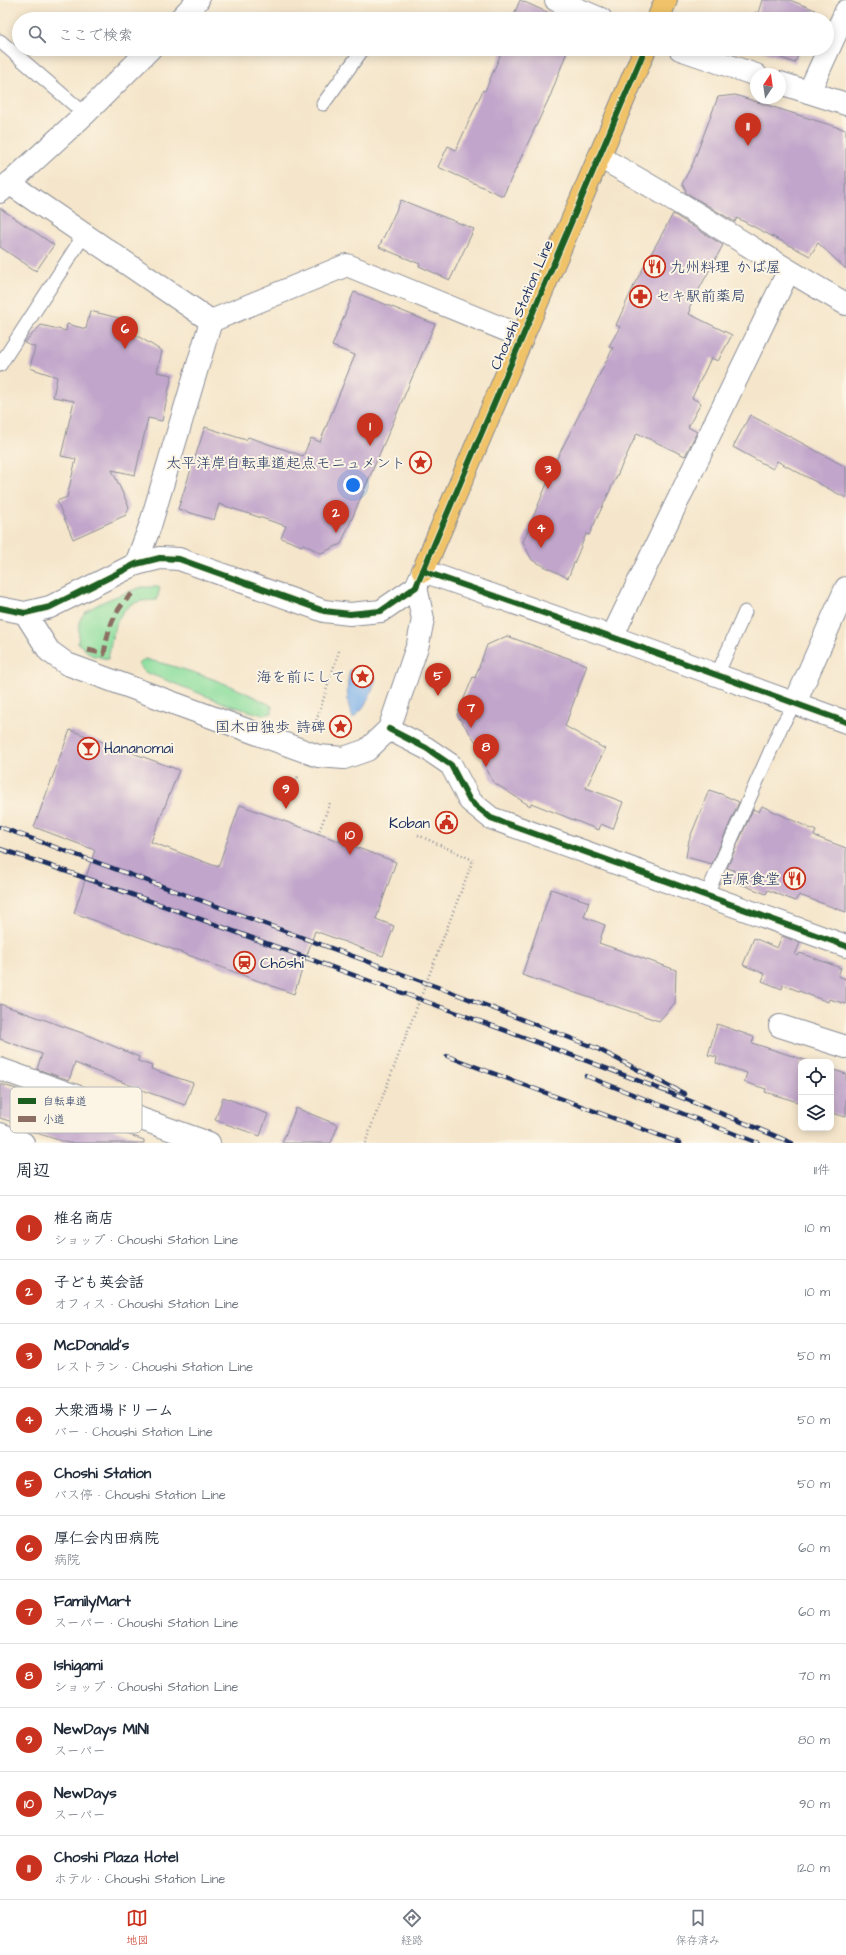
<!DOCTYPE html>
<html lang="ja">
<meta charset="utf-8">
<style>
:root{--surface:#fff;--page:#f2f2f3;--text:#1f2937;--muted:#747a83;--line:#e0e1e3;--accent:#c8321e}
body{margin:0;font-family:"Architects Daughter","Klee One",sans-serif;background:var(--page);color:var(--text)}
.controls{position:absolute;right:12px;bottom:12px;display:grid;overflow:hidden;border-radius:8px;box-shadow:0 2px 10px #0003}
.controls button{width:36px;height:36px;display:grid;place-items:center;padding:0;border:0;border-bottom:1px solid var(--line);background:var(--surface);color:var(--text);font:20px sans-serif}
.compass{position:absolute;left:750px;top:68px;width:36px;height:36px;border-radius:50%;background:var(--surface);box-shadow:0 2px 10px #0003;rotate:13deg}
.you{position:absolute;left:353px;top:485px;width:14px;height:14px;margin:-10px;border:3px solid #fff;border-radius:50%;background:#1a73e8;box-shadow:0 0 0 6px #1a73e833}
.badge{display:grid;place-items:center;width:26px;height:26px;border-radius:50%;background:var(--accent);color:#fff;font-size:13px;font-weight:700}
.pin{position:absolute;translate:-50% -33px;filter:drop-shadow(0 1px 2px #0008)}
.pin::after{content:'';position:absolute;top:21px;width:14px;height:12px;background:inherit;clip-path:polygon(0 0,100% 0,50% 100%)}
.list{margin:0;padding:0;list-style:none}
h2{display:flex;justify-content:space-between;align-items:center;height:52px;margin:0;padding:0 16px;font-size:17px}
h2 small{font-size:13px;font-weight:400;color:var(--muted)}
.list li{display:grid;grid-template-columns:26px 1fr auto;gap:12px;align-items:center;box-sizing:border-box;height:64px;padding:0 16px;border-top:1px solid var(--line)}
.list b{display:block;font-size:15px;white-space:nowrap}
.list p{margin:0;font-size:13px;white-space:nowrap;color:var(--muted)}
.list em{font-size:13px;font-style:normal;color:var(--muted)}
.icon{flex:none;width:22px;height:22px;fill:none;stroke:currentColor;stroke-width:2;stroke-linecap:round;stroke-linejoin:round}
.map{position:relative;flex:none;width:846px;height:1143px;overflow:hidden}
.search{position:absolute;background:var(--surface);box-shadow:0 2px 10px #0003;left:12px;right:12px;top:12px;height:44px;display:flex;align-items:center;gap:10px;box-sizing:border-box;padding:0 14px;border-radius:22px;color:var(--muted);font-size:15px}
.sheet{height:756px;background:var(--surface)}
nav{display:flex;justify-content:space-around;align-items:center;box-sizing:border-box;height:56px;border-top:1px solid var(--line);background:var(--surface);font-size:11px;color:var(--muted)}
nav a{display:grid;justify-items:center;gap:2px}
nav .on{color:var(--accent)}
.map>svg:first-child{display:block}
.green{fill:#8dde9e;stroke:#54867e}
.water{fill:#7db1ea;stroke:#4c70a4}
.building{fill:#c1a5cb}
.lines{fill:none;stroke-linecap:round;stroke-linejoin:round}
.service-casing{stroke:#888a94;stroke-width:15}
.minor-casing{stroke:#888a94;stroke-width:24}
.tertiary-casing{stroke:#888a94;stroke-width:24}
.primary-casing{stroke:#888a94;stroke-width:24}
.path{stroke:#888a94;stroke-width:2.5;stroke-dasharray:1 3;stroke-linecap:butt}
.service{stroke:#fff;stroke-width:13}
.minor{stroke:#fff;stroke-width:22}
.tertiary{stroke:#fff;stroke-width:22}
.primary{stroke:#f0c369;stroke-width:22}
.rail-casing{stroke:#1b2f5e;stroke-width:4.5}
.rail{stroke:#fcf5e5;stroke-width:3;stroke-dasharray:9;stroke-linecap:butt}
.path-bridge{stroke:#888a94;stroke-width:2.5;stroke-dasharray:1 3;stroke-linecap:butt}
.quiet{stroke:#8d6e63;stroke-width:5;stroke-dasharray:10 5;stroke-linecap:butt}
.cycleway-casing{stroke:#fcf5e5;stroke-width:8}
.cycleway{stroke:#1b5e20;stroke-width:6}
.labels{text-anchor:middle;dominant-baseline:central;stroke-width:4;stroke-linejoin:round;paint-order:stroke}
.poi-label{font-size:15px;fill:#1b2f5e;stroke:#fcf5e5;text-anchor:end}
.street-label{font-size:15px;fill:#1b2f5e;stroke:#fcf5e5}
.key{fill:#fcf5e5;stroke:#b8babc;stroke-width:1}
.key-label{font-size:11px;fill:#1b2f5e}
</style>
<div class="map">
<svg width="846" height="1143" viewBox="0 0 846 1143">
<rect width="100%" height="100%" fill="#fcf5e5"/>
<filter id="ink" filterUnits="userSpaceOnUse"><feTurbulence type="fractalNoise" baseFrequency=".025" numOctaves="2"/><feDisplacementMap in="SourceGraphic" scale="8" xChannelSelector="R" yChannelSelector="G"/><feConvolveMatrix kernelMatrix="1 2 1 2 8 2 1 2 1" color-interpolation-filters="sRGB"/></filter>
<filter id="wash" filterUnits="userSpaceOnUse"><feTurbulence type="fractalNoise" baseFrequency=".012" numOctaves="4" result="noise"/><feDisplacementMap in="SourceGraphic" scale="16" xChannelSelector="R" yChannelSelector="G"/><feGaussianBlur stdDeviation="0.9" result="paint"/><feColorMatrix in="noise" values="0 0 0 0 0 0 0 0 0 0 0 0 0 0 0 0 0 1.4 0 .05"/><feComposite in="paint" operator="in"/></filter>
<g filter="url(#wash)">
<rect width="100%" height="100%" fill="#f5e6cb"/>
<g class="green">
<path d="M142 587H160L157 600C151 601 144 600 138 602 115 607 112 640 108 659L91 655 78 643C79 635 78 625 81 618 87 605 128 592 142 587Z"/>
<path d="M145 659C191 670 230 683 272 706V713L263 715 229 705 145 672 138 664Z"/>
</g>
<path class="water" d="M356 668C366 668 371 670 376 678 372 694 366 707 353 718 346 703 346 686 350 670Z"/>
<g id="blocks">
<g class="building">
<polygon points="520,0 562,19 512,19"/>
<polygon points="762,0 790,0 815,10 812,19 752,19 755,12 758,13"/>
<polygon points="503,49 568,49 551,94 503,196 438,167 448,146 456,150 483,90 485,91"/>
<polygon points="757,49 800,49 795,63"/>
<polygon points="735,95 846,130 846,269 818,243 810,256 737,218 735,222 685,192 686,190 682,184 693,163 718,97"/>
<polygon points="401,200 474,229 450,280 419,266 420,264 379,247"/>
<polygon points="0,208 54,245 36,271 0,247"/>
<polygon points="673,214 723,245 689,308 691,309 689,314 732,335 718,361 711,358 692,398 701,403 688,427 697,432 685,456 637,433 589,535 586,534 568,578 532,560 523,542 553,469 552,468 613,348 609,346 620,327 616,325 636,281"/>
<polygon points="354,292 435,324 341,544 321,553 303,544 302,546 281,538 286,526 219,504 214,520 178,509 205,427 246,440 248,437 303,456 311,438 320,442 355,355 332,346"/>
<polygon points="90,311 123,319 131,332 162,351 157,372 172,375 162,421 148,418 135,475 112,470 129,507 126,515 73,539 57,501 67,497 76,459 61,456 74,401 53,397 57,377 30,368 35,347 24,343 41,325 66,331 67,324 86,329"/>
<polygon points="750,415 846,467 846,498 777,461 773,469 733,447"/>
<polygon points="507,636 587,665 565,726 605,749 586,788 623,802 613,829 601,824 599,830 531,803 530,806 493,782 483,761 488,759 457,715 473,677 475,678 487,645"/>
<polygon points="70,730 179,770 151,842 218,867 240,805 396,862 376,919 394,926 383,956 315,931 294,994 74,913 95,850 34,827"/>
<polygon points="709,790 721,794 739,802 712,864 686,857 689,840"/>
<polygon points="762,806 816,831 814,836 846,848 846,912 799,895 795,901 768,890 766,894 730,880 734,870 727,868 753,809 759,812"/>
<polygon points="551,889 589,902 584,917 605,925 599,943 676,970 675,1003 659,1021 522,975"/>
<polygon points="782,936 800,943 795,955 798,956 800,953 841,968 838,976 846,979 846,1004 829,999 828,1002 783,985 782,989 762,981 765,974 743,965 754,938 777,948"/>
<polygon points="0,1004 85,1034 139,1057 138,1061 152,1066 151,1069 193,1083 185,1105 147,1092 75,1063 69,1080 37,1069 42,1054 0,1039"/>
<polygon points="717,1024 754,1037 752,1043 811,1062 801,1062 801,1103 765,1092 766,1089 744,1082 747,1073 716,1063 717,1057 708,1055"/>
<polygon points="831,1069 846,1074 846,1117 831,1113"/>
<polygon points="0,1084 29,1093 83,1113 81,1118 144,1140 144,1143 68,1143 27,1130 28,1127 0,1118"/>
<polygon points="223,1097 268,1114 260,1136 215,1120"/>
<polygon points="296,1108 338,1125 331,1143 282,1143"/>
</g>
</g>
</g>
<g filter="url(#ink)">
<use href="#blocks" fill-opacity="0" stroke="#888a94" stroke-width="1"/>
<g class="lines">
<defs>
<g id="service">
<polyline points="0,41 85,114"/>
<polyline points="323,104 363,49"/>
<polyline points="0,365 84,235"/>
<polyline points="717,675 745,612"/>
<polyline points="706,896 781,727 795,703"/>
</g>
<g id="minor">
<polyline points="556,0 601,19"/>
<polyline points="180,19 198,0"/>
<polyline points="680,49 756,75"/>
<polyline points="780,83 846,104"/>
<polyline points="809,92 846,11"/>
<path d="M599 157C684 202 762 257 846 304"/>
<polyline points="9,183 211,321"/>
<polyline points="0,192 85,114 150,49"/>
<polyline points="211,321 347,265 523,337"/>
<polyline points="136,564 150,526 211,321"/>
<polyline points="25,613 49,651 67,664 318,756 344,758 367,750 389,729 418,644 423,619 416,587"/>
<polyline points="612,637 788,272"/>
<polyline points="389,729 426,748 451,765 470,801 491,818 846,946"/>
<polyline points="780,1026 846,1047"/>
<polyline points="0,1069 209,1143"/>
<polyline points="0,1134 23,1143"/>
</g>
<g id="tertiary">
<polyline points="0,608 25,613 50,607 136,564 160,558 179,559 324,611 350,614 381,611 416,587 423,571 612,637 846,722"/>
<polyline points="795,703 846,588"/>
</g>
<g id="primary">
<polyline points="658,19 666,0"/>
<polyline points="423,571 645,49"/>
</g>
</defs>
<use href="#service" class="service-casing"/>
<use href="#minor" class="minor-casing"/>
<use href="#tertiary" class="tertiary-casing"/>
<use href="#primary" class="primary-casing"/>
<g class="path">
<polyline points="314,728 339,651"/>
<polyline points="294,789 298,776"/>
<polyline points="318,834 330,803"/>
<polyline points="418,835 473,860"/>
</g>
<use href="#service" class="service"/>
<use href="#minor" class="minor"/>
<use href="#tertiary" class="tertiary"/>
<use href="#primary" class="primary"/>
<defs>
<g id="rail">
<polyline points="0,827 443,989 596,1048 685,1094"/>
<path d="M0 849C122 889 243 935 364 979 507 1031 652 1083 792 1143"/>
<polyline points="447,1056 680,1143"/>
<polyline points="586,1076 758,1143"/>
</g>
</defs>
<use href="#rail" class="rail-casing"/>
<use href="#rail" class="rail"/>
<polyline class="path-bridge" points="365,1143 473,860"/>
<path class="quiet" d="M88 650 104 654C108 630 113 611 132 594"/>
<defs>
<g id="cycleway">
<polyline points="423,571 612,637 846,722"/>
<polyline points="0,608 25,613 50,607 136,564 160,558 179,559 324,611 350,614 381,611 416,587 645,49"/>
<polyline points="389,729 426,748 451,765 470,801 491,818 846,946"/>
</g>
</defs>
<use href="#cycleway" class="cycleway-casing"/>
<use href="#cycleway" class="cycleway"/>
</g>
</g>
<defs>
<symbol id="restaurant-ring" viewBox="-11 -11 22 22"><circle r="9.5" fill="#fcf5e5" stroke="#c8321e" stroke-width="1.5"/><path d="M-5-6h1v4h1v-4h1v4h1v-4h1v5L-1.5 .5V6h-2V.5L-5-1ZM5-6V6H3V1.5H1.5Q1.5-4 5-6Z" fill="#c8321e"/></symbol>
<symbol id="pharmacy-ring" viewBox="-11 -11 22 22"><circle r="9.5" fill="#fcf5e5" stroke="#c8321e" stroke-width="1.5"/><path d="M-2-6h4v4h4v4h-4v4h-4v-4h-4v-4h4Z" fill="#c8321e"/></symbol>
<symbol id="sight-ring" viewBox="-11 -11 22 22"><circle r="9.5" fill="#fcf5e5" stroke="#c8321e" stroke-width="1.5"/><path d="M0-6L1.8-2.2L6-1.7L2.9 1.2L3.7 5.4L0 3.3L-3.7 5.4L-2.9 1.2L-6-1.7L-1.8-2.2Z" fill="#c8321e"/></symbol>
<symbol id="bar-ring" viewBox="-11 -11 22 22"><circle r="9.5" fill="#fcf5e5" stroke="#c8321e" stroke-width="1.5"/><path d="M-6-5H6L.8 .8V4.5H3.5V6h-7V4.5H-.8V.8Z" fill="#c8321e"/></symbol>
<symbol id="civic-ring" viewBox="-11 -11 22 22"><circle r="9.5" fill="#fcf5e5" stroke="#c8321e" stroke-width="1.5"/><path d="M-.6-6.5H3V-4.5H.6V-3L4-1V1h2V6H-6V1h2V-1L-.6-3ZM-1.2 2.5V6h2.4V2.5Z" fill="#c8321e"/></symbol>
<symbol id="station-ring" viewBox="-11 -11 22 22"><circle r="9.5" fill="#fcf5e5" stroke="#c8321e" stroke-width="1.5"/><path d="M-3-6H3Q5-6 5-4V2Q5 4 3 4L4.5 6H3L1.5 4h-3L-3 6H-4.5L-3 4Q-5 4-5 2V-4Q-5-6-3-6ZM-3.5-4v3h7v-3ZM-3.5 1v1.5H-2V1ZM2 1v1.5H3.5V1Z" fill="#c8321e"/></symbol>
</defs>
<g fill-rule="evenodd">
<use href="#restaurant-ring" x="642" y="254" width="25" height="25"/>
<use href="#pharmacy-ring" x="628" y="284" width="25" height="25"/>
<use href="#sight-ring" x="408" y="450" width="25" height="25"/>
<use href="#sight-ring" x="350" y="664" width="25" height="25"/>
<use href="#sight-ring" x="328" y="714" width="25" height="25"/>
<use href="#bar-ring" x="76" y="736" width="25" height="25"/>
<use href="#civic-ring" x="434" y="810" width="25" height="25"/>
<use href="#restaurant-ring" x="782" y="866" width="25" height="25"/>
<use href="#station-ring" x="232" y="950" width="25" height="25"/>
</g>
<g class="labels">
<g class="poi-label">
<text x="670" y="267" text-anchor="start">九州料理 かば屋</text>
<text x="656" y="296" text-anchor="start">セキ駅前薬局</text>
<text x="406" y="463">太平洋岸自転車道起点モニュメント</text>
<text x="346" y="677">海を前にして</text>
<text x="326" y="727">国木田独歩 詩碑</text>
<text x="104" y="748" text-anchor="start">Hananomai</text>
<text x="430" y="823">Koban</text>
<text x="780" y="879">吉原食堂</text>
<text x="260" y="963" text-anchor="start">Chōshi</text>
</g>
<g class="street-label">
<text transform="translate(522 305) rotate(-67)">Choushi Station Line</text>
</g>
</g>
<rect x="10" y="1087" width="132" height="46" rx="6" class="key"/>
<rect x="18" y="1098" width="18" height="6" fill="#1b5e20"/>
<rect x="18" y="1116" width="18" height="6" fill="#8d6e63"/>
<g class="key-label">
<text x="43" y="1105">自転車道</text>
<text x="43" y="1123">小道</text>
</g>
</svg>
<div class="controls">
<button><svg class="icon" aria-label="locate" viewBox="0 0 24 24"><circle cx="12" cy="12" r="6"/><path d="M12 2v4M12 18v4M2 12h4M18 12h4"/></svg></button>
<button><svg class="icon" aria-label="layers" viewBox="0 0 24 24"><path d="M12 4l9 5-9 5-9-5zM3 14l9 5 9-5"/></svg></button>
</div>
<svg class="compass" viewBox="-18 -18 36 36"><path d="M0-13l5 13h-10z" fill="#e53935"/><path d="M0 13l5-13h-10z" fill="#747a83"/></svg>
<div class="you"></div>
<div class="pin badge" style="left:370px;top:446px">1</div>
<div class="pin badge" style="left:336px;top:533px">2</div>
<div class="pin badge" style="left:548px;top:489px">3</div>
<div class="pin badge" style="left:541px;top:548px">4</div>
<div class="pin badge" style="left:438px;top:696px">5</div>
<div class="pin badge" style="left:125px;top:349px">6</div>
<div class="pin badge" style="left:471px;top:728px">7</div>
<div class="pin badge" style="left:486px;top:767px">8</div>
<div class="pin badge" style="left:286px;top:809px">9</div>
<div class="pin badge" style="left:350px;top:855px">10</div>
<div class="pin badge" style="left:748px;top:146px">11</div>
<div class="search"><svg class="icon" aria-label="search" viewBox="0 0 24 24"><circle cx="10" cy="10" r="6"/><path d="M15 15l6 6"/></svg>ここで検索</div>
</div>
<section class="sheet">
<h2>周辺<small>11件</small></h2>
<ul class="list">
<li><span class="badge">1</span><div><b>椎名商店</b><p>ショップ · Choushi Station Line</p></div><em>10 m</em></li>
<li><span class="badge">2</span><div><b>子ども英会話</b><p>オフィス · Choushi Station Line</p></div><em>10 m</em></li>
<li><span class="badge">3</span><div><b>McDonald's</b><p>レストラン · Choushi Station Line</p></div><em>50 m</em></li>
<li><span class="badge">4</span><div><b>大衆酒場ドリーム</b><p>バー · Choushi Station Line</p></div><em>50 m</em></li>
<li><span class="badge">5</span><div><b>Choshi Station</b><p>バス停 · Choushi Station Line</p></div><em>50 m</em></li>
<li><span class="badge">6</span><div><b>厚仁会内田病院</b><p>病院</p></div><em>60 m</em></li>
<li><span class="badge">7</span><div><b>FamilyMart</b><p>スーパー · Choushi Station Line</p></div><em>60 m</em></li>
<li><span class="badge">8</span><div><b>Ishigami</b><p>ショップ · Choushi Station Line</p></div><em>70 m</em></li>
<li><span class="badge">9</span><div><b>NewDays MINI</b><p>スーパー</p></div><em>80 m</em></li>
<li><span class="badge">10</span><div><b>NewDays</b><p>スーパー</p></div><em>90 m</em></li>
<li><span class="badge">11</span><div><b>Choshi Plaza Hotel</b><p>ホテル · Choushi Station Line</p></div><em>120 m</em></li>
</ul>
</section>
<nav>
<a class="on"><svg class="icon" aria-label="map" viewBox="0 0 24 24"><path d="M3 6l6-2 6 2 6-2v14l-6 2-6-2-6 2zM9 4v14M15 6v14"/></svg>地図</a>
<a><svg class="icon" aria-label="directions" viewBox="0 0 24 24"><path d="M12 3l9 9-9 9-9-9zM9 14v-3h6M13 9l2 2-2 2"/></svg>経路</a>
<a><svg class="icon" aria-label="saved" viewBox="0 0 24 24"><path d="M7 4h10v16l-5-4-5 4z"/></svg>保存済み</a>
</nav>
